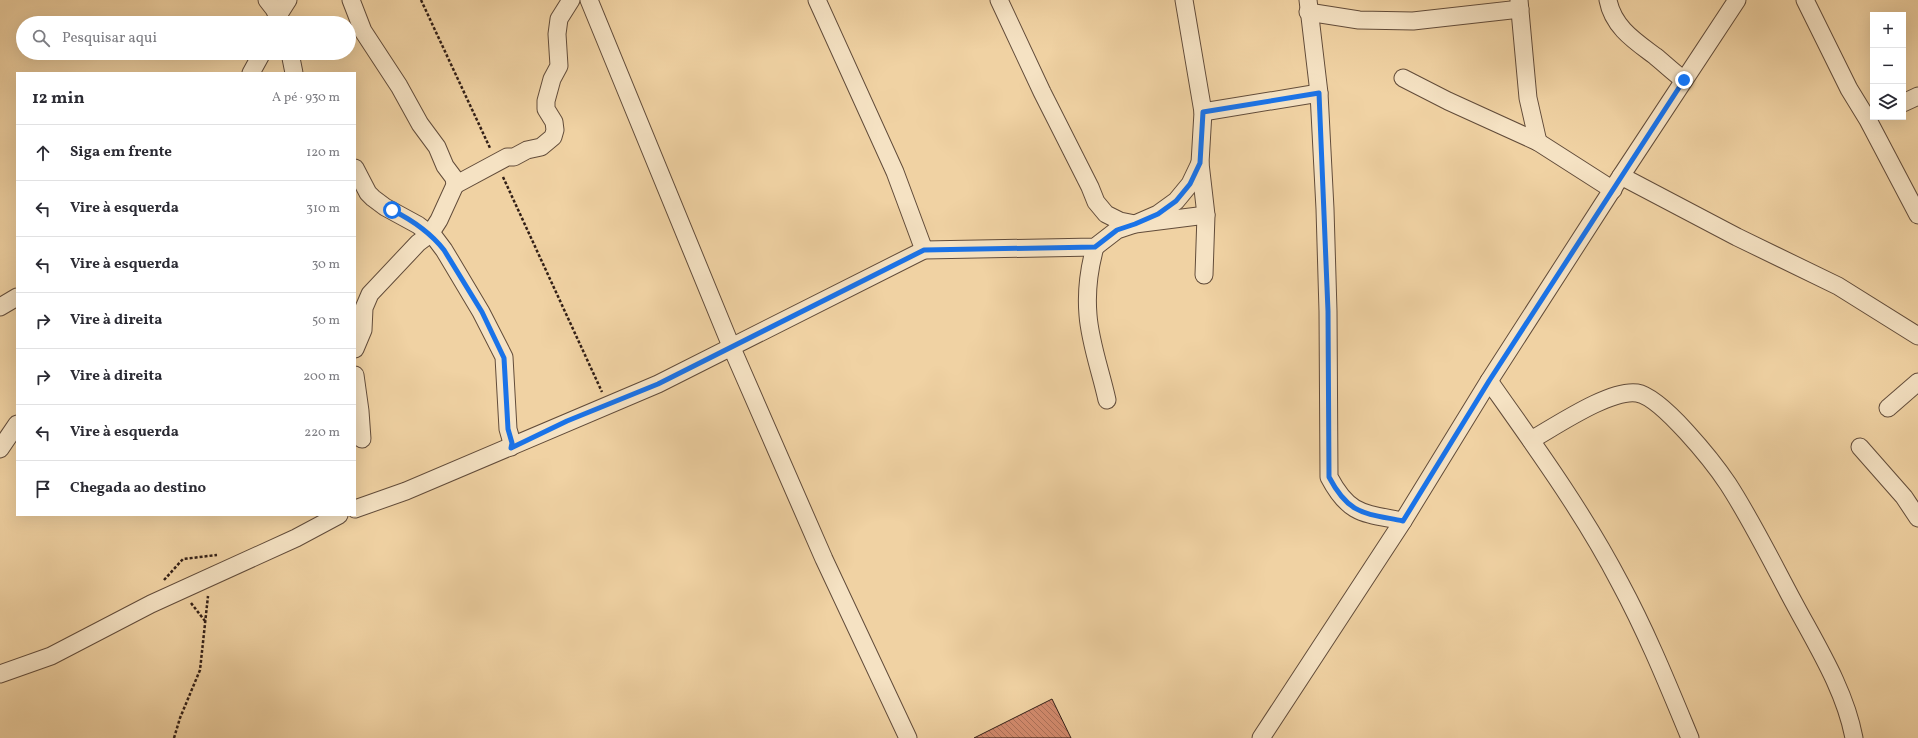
<!DOCTYPE html>
<html lang="pt">
<meta charset="utf-8">
<style>
:root{--surface:#fff;--page:#f7f7f7;--text:#2b2b33;--muted:#7c7c81;--line:#e1e1e2}
body{margin:0;font-family:Vollkorn,serif;background:var(--page);color:var(--text)}
.controls{position:absolute;right:12px;top:12px;display:grid;overflow:hidden;border-radius:0px;box-shadow:0 4px 16px #0002}
.controls button{width:36px;height:36px;display:grid;place-items:center;padding:0;border:0;border-bottom:1px solid var(--line);background:var(--surface);color:var(--text);font:20px sans-serif}
.stop{position:absolute;width:12px;height:12px;margin:-9px;border:3px solid #1a73e8;border-radius:50%;background:#fff}
.stop.end{background:#1a73e8;border-color:#fff;box-shadow:0 1px 4px #0008}
.list{margin:0;padding:0;list-style:none}
h2{display:flex;justify-content:space-between;align-items:center;height:52px;margin:0;padding:0 16px;font-size:17px}
h2 small{font-size:13px;font-weight:400;color:var(--muted)}
.list li{display:grid;grid-template-columns:26px 1fr auto;gap:12px;align-items:center;box-sizing:border-box;height:56px;padding:0 16px;border-top:1px solid var(--line)}
.list b{display:block;font-size:15px;white-space:nowrap}
.list em{font-size:13px;font-style:normal;color:var(--muted)}
.icon{flex:none;width:22px;height:22px;fill:none;stroke:currentColor;stroke-width:2;stroke-linecap:round;stroke-linejoin:round}
.map{position:relative;flex:none;width:1918px;height:738px;overflow:hidden}
.search{position:absolute;background:var(--surface);box-shadow:0 4px 16px #0002;left:16px;top:16px;width:340px;height:44px;display:flex;align-items:center;gap:10px;box-sizing:border-box;padding:0 14px;border-radius:22px;color:var(--muted);font-size:15px}
.panel{position:absolute;background:var(--surface);box-shadow:0 4px 16px #0002;left:16px;top:72px;width:340px;height:444px;border-radius:0px}
.map>svg:first-child{display:block}
.building{fill:url(#building-back-hatch);stroke:#321f17}
.lines{fill:none;stroke-linecap:round;stroke-linejoin:round}
.street-casing{stroke:#624c3a;stroke-width:19}
.path{stroke:#321f17;stroke-width:2.5;stroke-dasharray:3 2;stroke-linecap:butt}
.street{stroke:#f5e2c3;stroke-width:17}
.route{stroke:#1a73e8;stroke-width:5}
</style>
<div class="map">
<svg width="1918" height="738" viewBox="0 0 1918 738">
<defs>
<pattern id="building-back-hatch" width="6" height="6" patternUnits="userSpaceOnUse"><rect width="6" height="6" fill="#d38b6e"/><path d="M-1 5l2 2M0 0l6 6M5-1l2 2" fill="none" stroke="#ac7159"/></pattern>
</defs>
<rect width="100%" height="100%" fill="#f0d2a3"/>
<filter id="stains"><feTurbulence type="fractalNoise" baseFrequency=".005" numOctaves="4"/><feColorMatrix values="0 0 0 0 .2 0 0 0 0 .09 0 0 0 0 .02 0 0 0 .5 -.17"/></filter>
<radialGradient id="worn" r=".72"><stop offset=".6" stop-color="#630" stop-opacity="0"/><stop offset="1" stop-color="#630" stop-opacity=".3"/></radialGradient>
<polygon class="building" points="1052,699 1071,738 974,738"/>
<g class="lines">
<defs>
<g id="street">
<polyline points="267,0 274,9 281,23"/>
<polyline points="351,0 363,31 399,86 420,124 437,147 445,166 454,178 455,185 439,220 430,234 418,243 370,294 364,308 363,330 355,349"/>
<polyline points="589,0 731,346 824,559 908,738"/>
<polyline points="817,0 895,172 924,250"/>
<polyline points="999,0 1042,92 1090,187 1096,202 1106,214 1120,221 1135,224 1158,214 1176,201 1190,184 1200,163"/>
<polyline points="1184,0 1203,112 1200,163 1206,215 1204,275"/>
<path d="M1308 0 1319 93 1325 209 1328 311 1329 477C1349 515 1363 513 1403 521"/>
<polyline points="1519,0 1528,98 1538,142"/>
<path d="M1608 0C1613 27 1635 41 1655 56 1665 64 1674 73 1684 80"/>
<polyline points="1805,0 1849,89 1868,120 1918,215"/>
<polyline points="1308,12 1359,20 1413,21 1520,9"/>
<polyline points="275,23 277,15 281,11 288,0"/>
<polyline points="290,53 294,73"/>
<polyline points="251,73 262,53"/>
<polyline points="1403,78 1448,101 1538,142 1613,190"/>
<polyline points="1903,103 1918,96"/>
<polyline points="1203,112 1319,93"/>
<polyline points="355,168 368,193 373,198 385,207 418,225 435,238 444,250 481,312 504,357 508,429 512,443 511,447"/>
<polyline points="1621,176 1737,237 1838,286 1918,336"/>
<polyline points="455,185 507,157 514,157 527,150 541,147 553,137 555,130 554,122 546,109 546,101 552,79 559,66 557,34 559,19 571,0"/>
<path d="M1095 247C1089 269 1086 292 1088 315 1090 343 1101 372 1107 400"/>
<polyline points="0,307 17,297"/>
<polyline points="355,375 360,411 362,439"/>
<path d="M1489 381C1535 446 1583 512 1620 583 1647 633 1668 685 1690 738"/>
<polyline points="1888,408 1918,382"/>
<path d="M1531 440C1556 426 1610 389 1637 393 1662 397 1714 463 1728 484 1752 521 1773 564 1794 603 1817 646 1845 690 1854 738"/>
<polyline points="1860,447 1904,497 1918,518"/>
<polyline points="0,449 17,424"/>
<polyline points="355,509 406,491 658,384 924,250 1095,247 1117,230 1135,224 1206,215"/>
<polyline points="0,674 51,656 151,604 296,538 339,515"/>
<polyline points="1261,738 1403,521 1489,381 1621,176 1737,0"/>
</g>
</defs>
<use href="#street" class="street-casing"/>
<g class="path">
<polyline points="421,0 490,148"/>
<polyline points="503,177 602,392"/>
<polyline points="164,580 183,559 217,555"/>
<polyline points="191,603 205,621"/>
<polyline points="174,738 180,718 200,670 208,596"/>
</g>
<use href="#street" class="street"/>
</g>
<g class="lines">
<path class="route" d="M392 210C412 220 430 232 444 250L482 312 504 358 508 429 512 443 511 448 567 421 658 384 924 250 1095 247 1117 230 1135 224 1158 214 1176 201 1190 184 1200 163 1203 112 1319 93 1328 311 1329 477C1349 515 1364 513 1403 521L1489 381 1684 80"/>
</g>
<rect width="100%" height="100%" filter="url(#stains)"/>
<rect width="100%" height="100%" fill="url(#worn)"/>
</svg>
<div class="controls">
<button>+</button>
<button>−</button>
<button><svg class="icon" aria-label="layers" viewBox="0 0 24 24"><path d="M12 4l9 5-9 5-9-5zM3 14l9 5 9-5"/></svg></button>
</div>
<div class="stop" style="left:392px;top:210px"></div>
<div class="stop end" style="left:1684px;top:80px"></div>
<div class="search"><svg class="icon" aria-label="search" viewBox="0 0 24 24"><circle cx="10" cy="10" r="6"/><path d="M15 15l6 6"/></svg>Pesquisar aqui</div>
<section class="panel">
<h2>12 min<small>A pé · 930 m</small></h2>
<ul class="list">
<li><svg class="icon" aria-label="ahead" viewBox="0 0 24 24"><path d="M12 20V5M6 11l6-6 6 6"/></svg><div><b>Siga em frente</b></div><em>120 m</em></li>
<li><svg class="icon" aria-label="left" viewBox="0 0 24 24"><path d="M17 20v-9H6M10 6l-5 5 5 5"/></svg><div><b>Vire à esquerda</b></div><em>310 m</em></li>
<li><svg class="icon" aria-label="left" viewBox="0 0 24 24"><path d="M17 20v-9H6M10 6l-5 5 5 5"/></svg><div><b>Vire à esquerda</b></div><em>30 m</em></li>
<li><svg class="icon" aria-label="right" viewBox="0 0 24 24"><path d="M7 20v-9h11M14 6l5 5-5 5"/></svg><div><b>Vire à direita</b></div><em>50 m</em></li>
<li><svg class="icon" aria-label="right" viewBox="0 0 24 24"><path d="M7 20v-9h11M14 6l5 5-5 5"/></svg><div><b>Vire à direita</b></div><em>200 m</em></li>
<li><svg class="icon" aria-label="left" viewBox="0 0 24 24"><path d="M17 20v-9H6M10 6l-5 5 5 5"/></svg><div><b>Vire à esquerda</b></div><em>220 m</em></li>
<li><svg class="icon" aria-label="arrive" viewBox="0 0 24 24"><path d="M6 21V4h12l-3 4 3 4H6"/></svg><div><b>Chegada ao destino</b></div></li>
</ul>
</section>
</div>
